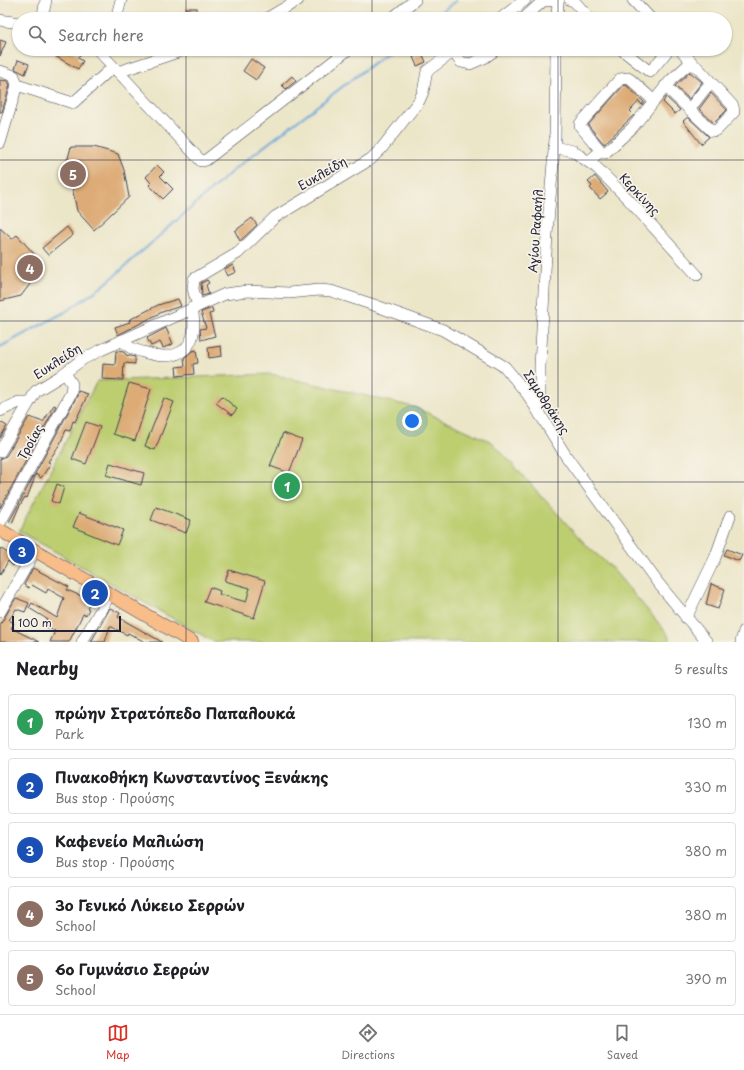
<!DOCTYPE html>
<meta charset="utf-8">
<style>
:root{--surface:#fff;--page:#f2f2f2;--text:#202124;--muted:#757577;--line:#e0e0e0;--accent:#d93025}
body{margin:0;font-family:"Playpen Sans",sans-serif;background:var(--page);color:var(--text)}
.scale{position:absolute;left:12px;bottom:10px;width:109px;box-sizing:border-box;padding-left:4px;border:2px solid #22223b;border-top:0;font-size:11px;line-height:14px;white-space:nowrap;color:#22223b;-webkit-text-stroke:3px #f7f3e8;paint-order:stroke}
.you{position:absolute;left:412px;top:421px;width:14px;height:14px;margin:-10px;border:3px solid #fff;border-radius:50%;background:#1a73e8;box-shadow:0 0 0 6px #1a73e833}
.badge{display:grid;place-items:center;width:26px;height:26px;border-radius:50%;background:var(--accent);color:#fff;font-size:13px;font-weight:700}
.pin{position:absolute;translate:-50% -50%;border:2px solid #fff;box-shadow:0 1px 4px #0006}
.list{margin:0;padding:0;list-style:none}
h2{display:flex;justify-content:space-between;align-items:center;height:52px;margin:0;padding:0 16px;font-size:17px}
h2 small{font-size:13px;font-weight:400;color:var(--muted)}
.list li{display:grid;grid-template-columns:26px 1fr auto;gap:12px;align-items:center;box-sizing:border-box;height:56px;margin:0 8px 8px;padding:0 8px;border:1px solid var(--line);border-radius:4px}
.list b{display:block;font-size:15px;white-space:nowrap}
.list p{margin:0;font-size:13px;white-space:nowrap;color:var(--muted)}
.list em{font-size:13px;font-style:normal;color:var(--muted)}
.icon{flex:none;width:22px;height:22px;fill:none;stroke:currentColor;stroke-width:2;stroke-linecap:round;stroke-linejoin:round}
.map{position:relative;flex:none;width:744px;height:642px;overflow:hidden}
.search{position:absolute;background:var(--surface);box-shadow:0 1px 3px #0004;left:12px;right:12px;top:12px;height:44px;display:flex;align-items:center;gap:10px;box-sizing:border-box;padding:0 14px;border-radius:22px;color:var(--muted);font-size:15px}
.sheet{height:372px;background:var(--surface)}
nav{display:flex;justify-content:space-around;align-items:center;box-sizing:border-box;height:56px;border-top:1px solid var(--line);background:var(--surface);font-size:11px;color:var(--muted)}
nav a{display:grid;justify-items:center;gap:2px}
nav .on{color:var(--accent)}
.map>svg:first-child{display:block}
.green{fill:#bdce71;stroke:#707856}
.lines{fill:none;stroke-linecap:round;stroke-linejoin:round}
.stream{stroke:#68a7db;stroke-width:2}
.building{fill:#ddab76}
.minor-casing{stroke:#403f50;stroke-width:12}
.major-casing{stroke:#403f50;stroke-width:14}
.minor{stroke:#fff;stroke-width:11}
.major{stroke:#f8bd89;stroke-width:13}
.grid{fill:none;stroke:#22223b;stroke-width:1;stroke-opacity:0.55}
.labels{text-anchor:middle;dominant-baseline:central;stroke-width:3.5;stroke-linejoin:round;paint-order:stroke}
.street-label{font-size:12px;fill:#22223b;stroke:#f7f3e8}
</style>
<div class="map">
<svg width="744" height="642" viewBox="0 0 744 642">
<rect width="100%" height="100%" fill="#f7f3e8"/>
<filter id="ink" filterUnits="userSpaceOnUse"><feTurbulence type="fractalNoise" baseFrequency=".025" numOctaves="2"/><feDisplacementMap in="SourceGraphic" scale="8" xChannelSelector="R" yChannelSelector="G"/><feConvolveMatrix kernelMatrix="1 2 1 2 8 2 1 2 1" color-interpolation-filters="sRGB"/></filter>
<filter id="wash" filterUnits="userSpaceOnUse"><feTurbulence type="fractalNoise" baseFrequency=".012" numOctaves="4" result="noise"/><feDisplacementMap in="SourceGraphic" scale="16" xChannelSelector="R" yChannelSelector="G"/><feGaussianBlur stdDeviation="0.9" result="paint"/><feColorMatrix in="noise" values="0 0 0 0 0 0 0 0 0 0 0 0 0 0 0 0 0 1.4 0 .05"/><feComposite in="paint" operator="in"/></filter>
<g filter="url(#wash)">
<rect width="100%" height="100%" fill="#ece6c9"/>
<polygon class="green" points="271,374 414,407 492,442 588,547 609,565 667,633 671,642 214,642 19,531 97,381"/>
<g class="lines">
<g class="stream">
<polyline points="432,19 457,0"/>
<polyline points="0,347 65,312 103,286 237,167 392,49"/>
</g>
</g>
<g id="blocks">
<g class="building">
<rect x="186" y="8" width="11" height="9"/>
<polygon points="0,40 6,42 0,56"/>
<polygon points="59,49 70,49 80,55 78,58 83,61 78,69 55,56"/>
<polygon points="422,53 426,62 417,66 413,57"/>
<polygon points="251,59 264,68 256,80 243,71"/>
<polygon points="18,60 29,64 25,74 15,69"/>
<polygon points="690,72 702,82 689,99 675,86"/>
<polygon points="292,76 296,81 286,89 282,85"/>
<polygon points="0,80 8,81 10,85 2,112 0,112"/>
<polygon points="626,85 644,102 642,105 639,101 630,111 634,115 604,144 588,125 623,86"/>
<polygon points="711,93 727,110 714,123 699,109"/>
<polygon points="666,97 680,110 675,114 663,102"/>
<polygon points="688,117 709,137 701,144 683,121"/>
<polygon points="71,147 94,147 118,154 124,170 129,197 94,230 77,211 67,162"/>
<polygon points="157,165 164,172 160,176 173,189 163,199 149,185 151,183 146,177"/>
<polygon points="595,176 608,192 600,199 590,188 592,186 588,182"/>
<polygon points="252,218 257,225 240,241 235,231"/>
<polygon points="67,227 73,235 48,255 42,248"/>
<polygon points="0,228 12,239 17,235 36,256 33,280 21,296 0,301"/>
<polygon points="233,265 236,272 227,276 224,269"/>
<polygon points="207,280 209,283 206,285 209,294 202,296 201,283"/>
<polygon points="178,299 181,306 162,312 118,335 115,327 130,322 129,320 158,305"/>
<polygon points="212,308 213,313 209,314 215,336 201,340 200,329 206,328 201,312"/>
<polygon points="166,328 173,344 163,348 160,342 151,346 147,338"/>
<polygon points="221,346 222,356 209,358 208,348"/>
<polygon points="196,350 198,363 193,364 194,374 177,376 176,367 185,366 184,358 192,351"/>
<polygon points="116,351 124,352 126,355 135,357 135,364 124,363 123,380 102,379 103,364 115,365"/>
<polygon points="129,383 151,389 135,441 113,434"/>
<polygon points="78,391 88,394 75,422 73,421 70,431 66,430 60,444 48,462 51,463 41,478 36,474 27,498 25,497 19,507 12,523 9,522 77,396"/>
<polygon points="222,396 237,409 232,415 216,403"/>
<polygon points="164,398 174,402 155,450 145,446"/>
<polygon points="54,405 56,406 0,508 0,459 6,456 29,417 43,422"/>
<polygon points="0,422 7,426 0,438"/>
<polygon points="86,422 100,427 86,464 72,459"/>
<polygon points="283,433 302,440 289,473 270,466"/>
<polygon points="110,463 144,473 141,485 106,475"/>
<polygon points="57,484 64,487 59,504 51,501"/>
<polygon points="156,507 191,520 186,533 151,520"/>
<polygon points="79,513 123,530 117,545 73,527"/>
<polygon points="0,548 17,559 13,566 8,561 0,575"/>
<polygon points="727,549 742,555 739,561 724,555"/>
<polygon points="33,568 69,587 67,590 91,600 87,608 89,609 86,615 83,614 69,642 50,642 55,631 44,626 47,619 29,608 32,603 57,618 64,598 48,589 46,593 32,585 29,588 24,585"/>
<polygon points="229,570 265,581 254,618 204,602 210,587 220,591 219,594 246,602 250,588 225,581"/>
<polygon points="711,584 725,589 718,609 706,605"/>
<polygon points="16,598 29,603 25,612 16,609 9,620 14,623 11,628 39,642 0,642 0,625"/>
<polygon points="110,608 120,613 118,617 162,642 145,642 128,633 127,635 110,626 105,642 91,642"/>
</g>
</g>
</g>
<g filter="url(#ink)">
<use href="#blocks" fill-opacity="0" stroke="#403f50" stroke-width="1"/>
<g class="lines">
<defs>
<g id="minor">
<polyline points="570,0 574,1 590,19"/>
<polyline points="633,0 651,19"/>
<polyline points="42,19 46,0"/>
<polyline points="116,19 121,0"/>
<polyline points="266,19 298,0"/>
<polyline points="391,19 415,0"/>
<polyline points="500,19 525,0"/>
<polyline points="523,19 543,1 559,0"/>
<polyline points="557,19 558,0"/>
<polyline points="0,20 19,23"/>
<polyline points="97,49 201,161 206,160 349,49"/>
<polyline points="621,49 650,72 669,49"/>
<polyline points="680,49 695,66"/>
<polyline points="453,52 461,62 470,64 484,58 497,49"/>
<polyline points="0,71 14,76 17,85 0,143"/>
<polyline points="118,72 187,49"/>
<polyline points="17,85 73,103 113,67"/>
<path d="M689 109C698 100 701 92 711 83"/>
<polyline points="554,147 573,151 597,168 628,199 697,275"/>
<polyline points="601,151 580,126 580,124 620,79 628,78 631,80 653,100"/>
<polyline points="589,161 601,151 605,153 632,128 671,80 689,64 697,67 733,106 734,112 717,130 712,131 665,86"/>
<polyline points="198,306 193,289 194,279 238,253 275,217 371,159 381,149 419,101 423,92 427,71 457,49"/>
<path d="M122 340C128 348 135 350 143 352 181 364 200 347 192 308"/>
<polyline points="0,411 19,402 29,402"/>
<polyline points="540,415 540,367 547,234 555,139 556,49"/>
<polyline points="0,452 36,391 59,377 83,359 101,350 225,294 247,291 289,293 319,290 331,291 371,304 443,330 505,367 528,395 566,456 658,583 707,642"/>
<polyline points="0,523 71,393 72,384 65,373"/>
<polyline points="0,612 35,551"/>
<polyline points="686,618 715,558 730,516"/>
<polyline points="82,642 110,594"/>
<polyline points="741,642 744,631"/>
</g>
<polyline id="major" points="0,530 192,642"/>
</defs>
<use href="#minor" class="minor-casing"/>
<use href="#major" class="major-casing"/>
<use href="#minor" class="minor"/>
<use href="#major" class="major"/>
</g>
</g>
<path class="grid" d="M186 0V19M372 0V19M558 0V19M186 49V642M372 49V642M558 49V642M0 160H744M0 321H744M0 482H744"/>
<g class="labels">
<g class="street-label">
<text transform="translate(322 173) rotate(-30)">Ευκλείδη</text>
<text transform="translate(640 194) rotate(47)">Κερκίνης</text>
<text transform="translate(535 231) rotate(-86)">Αγίου Ραφαήλ</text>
<text transform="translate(57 361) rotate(-33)">Ευκλείδη</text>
<text transform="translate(547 402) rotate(57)">Σαμοθράκης</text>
<text transform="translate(30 442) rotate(-61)">Τροίας</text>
</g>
</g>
</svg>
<div class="scale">100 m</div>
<div class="you"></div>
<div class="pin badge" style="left:287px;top:486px;background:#2e9e5b">1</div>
<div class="pin badge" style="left:95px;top:593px;background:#1a4fb4">2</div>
<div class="pin badge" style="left:22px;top:551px;background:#1a4fb4">3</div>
<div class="pin badge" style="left:30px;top:268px;background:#8d6e63">4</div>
<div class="pin badge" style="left:73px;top:174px;background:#8d6e63">5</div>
<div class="search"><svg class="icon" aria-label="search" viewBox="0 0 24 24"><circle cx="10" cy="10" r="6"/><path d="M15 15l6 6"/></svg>Search here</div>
</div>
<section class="sheet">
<h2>Nearby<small>5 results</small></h2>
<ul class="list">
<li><span class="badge" style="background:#2e9e5b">1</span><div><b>πρώην Στρατόπεδο Παπαλουκά</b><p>Park</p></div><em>130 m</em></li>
<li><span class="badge" style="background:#1a4fb4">2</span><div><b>Πινακοθήκη Κωνσταντίνος Ξενάκης</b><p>Bus stop · Προύσης</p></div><em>330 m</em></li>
<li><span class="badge" style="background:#1a4fb4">3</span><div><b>Καφενείο Μαλιώση</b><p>Bus stop · Προύσης</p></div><em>380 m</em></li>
<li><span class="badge" style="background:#8d6e63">4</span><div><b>3ο Γενικό Λύκειο Σερρών</b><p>School</p></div><em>380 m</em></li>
<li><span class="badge" style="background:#8d6e63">5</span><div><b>6ο Γυμνάσιο Σερρών</b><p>School</p></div><em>390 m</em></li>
</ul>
</section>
<nav>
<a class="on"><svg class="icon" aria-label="map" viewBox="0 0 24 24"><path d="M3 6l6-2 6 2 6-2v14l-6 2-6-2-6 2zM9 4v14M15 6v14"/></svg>Map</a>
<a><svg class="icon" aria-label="directions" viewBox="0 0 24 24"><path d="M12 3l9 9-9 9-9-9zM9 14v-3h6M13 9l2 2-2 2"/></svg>Directions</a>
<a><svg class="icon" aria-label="saved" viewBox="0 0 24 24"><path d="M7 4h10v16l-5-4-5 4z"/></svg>Saved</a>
</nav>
